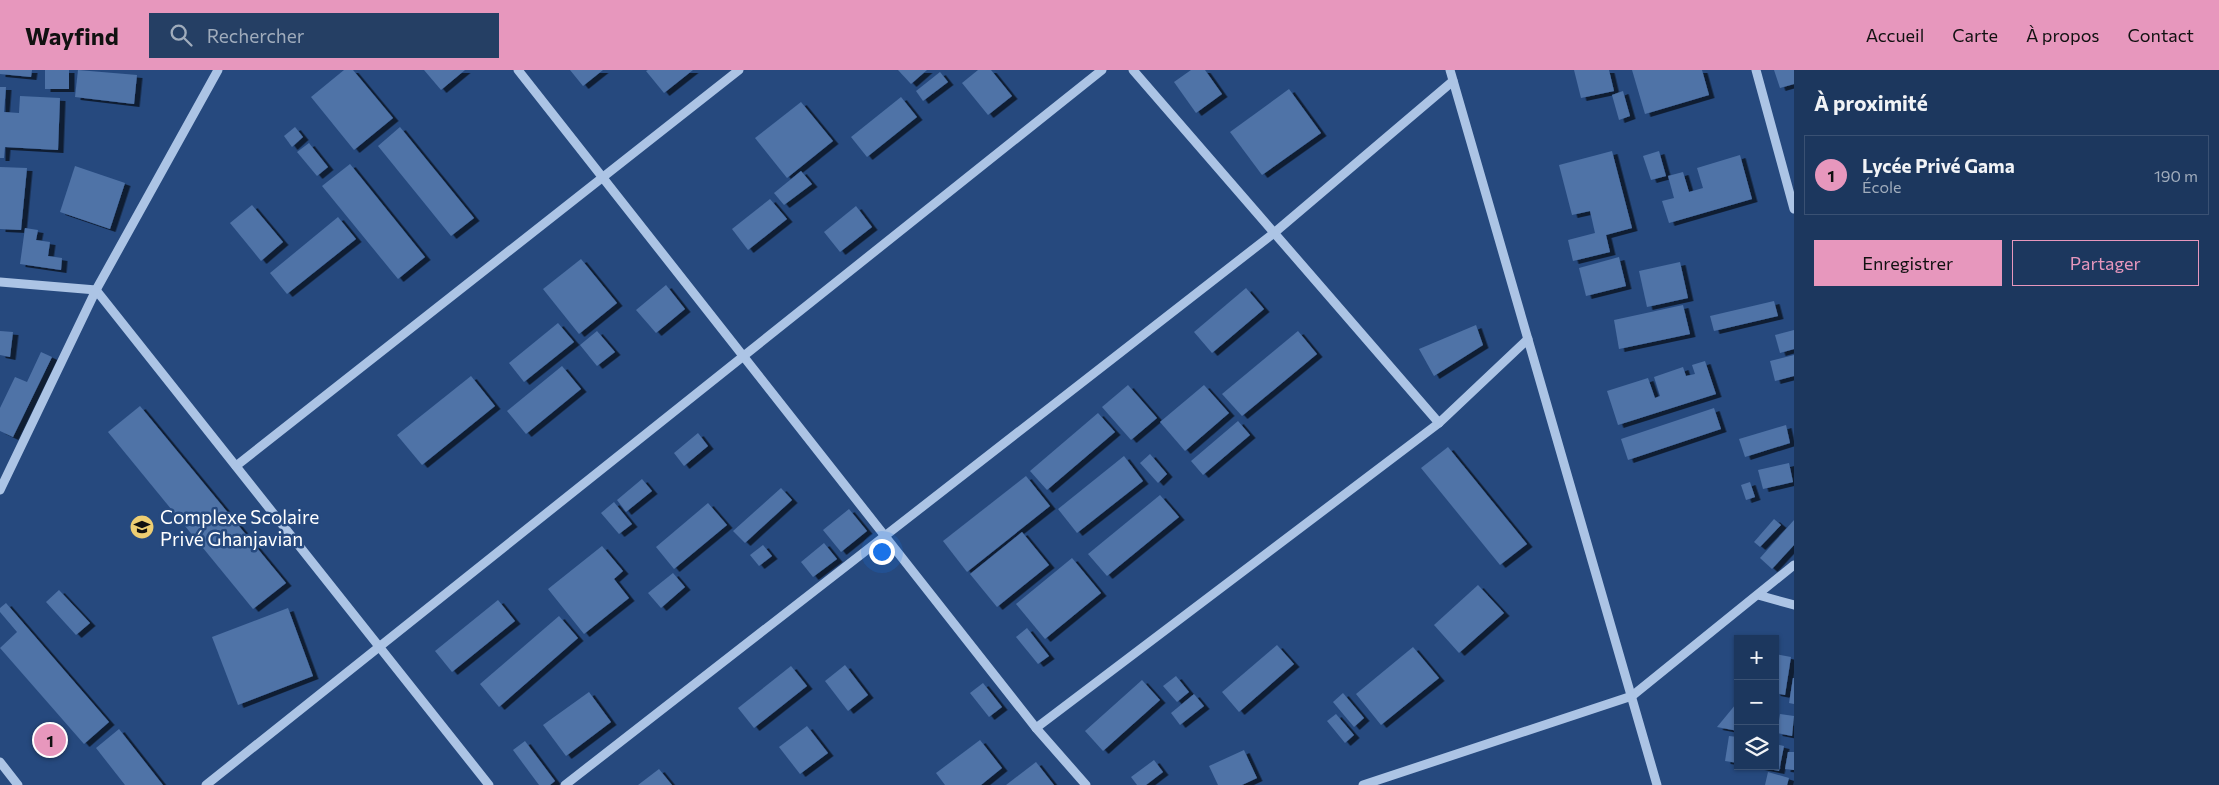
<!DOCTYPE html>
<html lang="fr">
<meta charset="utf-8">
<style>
:root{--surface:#1c375e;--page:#253f64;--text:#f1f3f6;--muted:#a0acbc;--line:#3a5173;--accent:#e797bd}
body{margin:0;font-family:Commissioner,sans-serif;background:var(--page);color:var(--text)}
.controls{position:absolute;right:15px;bottom:15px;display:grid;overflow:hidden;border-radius:0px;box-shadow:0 1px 4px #0004}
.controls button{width:45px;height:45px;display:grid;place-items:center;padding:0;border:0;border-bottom:1px solid var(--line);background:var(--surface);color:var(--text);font:25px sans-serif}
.you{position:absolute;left:881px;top:481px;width:18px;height:18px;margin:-12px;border:4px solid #fff;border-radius:50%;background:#1a73e8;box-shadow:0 0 0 8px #1a73e833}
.badge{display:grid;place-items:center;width:32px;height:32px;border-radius:50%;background:var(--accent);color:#111;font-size:16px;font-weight:700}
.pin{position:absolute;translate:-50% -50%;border:2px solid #fff;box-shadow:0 1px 5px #0006}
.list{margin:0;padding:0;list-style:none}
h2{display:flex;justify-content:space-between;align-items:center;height:65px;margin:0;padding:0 20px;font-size:21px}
h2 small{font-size:16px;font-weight:400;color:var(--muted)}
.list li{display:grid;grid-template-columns:32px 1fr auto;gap:15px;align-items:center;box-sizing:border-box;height:80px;margin:0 10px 10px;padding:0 10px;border:1px solid var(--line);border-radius:0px}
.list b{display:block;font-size:19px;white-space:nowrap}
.list p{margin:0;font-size:16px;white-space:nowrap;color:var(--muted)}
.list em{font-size:16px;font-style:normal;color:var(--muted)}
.actions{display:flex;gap:10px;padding:15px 20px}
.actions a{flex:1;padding:11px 0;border:1px solid var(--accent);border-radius:0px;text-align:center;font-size:18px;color:var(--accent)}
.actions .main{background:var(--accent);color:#111}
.icon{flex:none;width:28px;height:28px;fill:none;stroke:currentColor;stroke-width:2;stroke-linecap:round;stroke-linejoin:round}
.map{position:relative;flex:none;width:1794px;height:715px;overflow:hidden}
header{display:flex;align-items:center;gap:30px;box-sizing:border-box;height:70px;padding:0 25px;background:var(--accent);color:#111}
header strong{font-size:24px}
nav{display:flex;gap:28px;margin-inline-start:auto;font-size:18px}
.search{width:350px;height:45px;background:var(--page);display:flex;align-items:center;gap:12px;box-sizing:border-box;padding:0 18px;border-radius:0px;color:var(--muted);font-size:19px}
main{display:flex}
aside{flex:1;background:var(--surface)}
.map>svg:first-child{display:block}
.building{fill:#4f73a7;filter:url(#shadow)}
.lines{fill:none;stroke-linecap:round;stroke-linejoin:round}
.minor{stroke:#acc4e5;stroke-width:9}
.labels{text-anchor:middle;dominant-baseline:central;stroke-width:5;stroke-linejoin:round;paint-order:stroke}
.poi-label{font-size:19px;fill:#fff;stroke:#26497e;text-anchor:start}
</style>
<header>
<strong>Wayfind</strong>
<div class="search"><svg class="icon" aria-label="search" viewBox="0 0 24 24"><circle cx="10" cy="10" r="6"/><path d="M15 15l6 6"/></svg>Rechercher</div>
<nav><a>Accueil</a><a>Carte</a><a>À propos</a><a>Contact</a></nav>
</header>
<main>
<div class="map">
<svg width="1794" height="715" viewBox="0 0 1794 715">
<defs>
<filter id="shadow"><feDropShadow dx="5.5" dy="3" stdDeviation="0" flood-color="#0009"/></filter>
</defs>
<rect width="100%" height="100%" fill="#26497e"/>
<g class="building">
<polygon points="0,0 32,0 31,7 0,4"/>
<rect x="45" y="0" width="24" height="19"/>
<polygon points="78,0 137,5 134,34 75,27"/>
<polygon points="344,0 353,0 393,48 354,80 311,27"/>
<polygon points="424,0 465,0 441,20"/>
<polygon points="570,0 603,0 583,16"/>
<polygon points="648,0 693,0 664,23 646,1"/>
<polygon points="898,0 927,0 911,14"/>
<polygon points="978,0 991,0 1012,26 988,45 962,13"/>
<polygon points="1191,0 1205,0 1222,24 1196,43 1174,12"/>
<polygon points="1574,0 1609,0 1614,21 1581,28"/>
<polygon points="1632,0 1702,0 1709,25 1645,44"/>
<polygon points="1774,0 1794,0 1794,14 1780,18"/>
<polygon points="940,2 948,12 923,31 916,21"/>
<polygon points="0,17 6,17 4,42 19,43 20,26 60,28 58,80 5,77 4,88 0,88"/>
<polygon points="1289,19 1321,63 1262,105 1230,62"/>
<polygon points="1623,21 1630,46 1619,50 1612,25"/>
<polygon points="901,27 917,47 867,87 851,67"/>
<polygon points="801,32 833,71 787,108 755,68"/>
<polygon points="295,57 303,67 292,77 284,66"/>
<polygon points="400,57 474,148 451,166 378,76"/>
<polygon points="309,73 328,97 317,106 297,82"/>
<polygon points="1612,81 1632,158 1606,165 1610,182 1573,191 1568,170 1595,163 1590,141 1572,145 1559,95"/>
<polygon points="1659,81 1666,106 1651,110 1643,86"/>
<polygon points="1740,85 1752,129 1669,153 1662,131 1674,128 1668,106 1683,102 1689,122 1703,118 1697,98"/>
<polygon points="350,94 425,187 398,209 322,116"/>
<polygon points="75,96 125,113 110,159 60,142"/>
<polygon points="0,97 27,98 21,160 0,159"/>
<polygon points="801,101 812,114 784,135 774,123"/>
<polygon points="770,129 787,149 748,180 732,159"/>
<polygon points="252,135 283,172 261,191 230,153"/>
<polygon points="856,136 872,157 840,182 824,162"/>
<polygon points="338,147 356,169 287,224 270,203"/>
<polygon points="25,158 38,160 36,170 50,172 48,186 62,188 61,200 20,194"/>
<polygon points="1619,187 1626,216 1586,226 1579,198"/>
<polygon points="581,189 617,233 579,264 543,219"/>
<polygon points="1680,192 1688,228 1647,237 1639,201"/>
<polygon points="666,215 685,239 656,263 636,240"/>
<polygon points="1246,218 1264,239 1212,283 1194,262"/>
<polygon points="1774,231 1778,246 1714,261 1710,246"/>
<polygon points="1683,235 1690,264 1619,279 1614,250"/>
<polygon points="558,253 574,272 524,312 509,293"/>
<polygon points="1476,255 1483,275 1434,306 1419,279"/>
<polygon points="1794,260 1794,279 1780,283 1775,265"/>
<polygon points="0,261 13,262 10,287 0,285"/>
<polygon points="597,261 615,282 597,296 580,275"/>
<polygon points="1298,261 1317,284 1242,346 1222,324"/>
<polygon points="41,282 52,287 13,367 0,361 0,338 15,307 27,312"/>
<polygon points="1794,285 1794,306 1775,311 1770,291"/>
<polygon points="1705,291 1716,324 1618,355 1607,321 1648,308 1655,328 1660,326 1654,307 1683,297 1686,306 1695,304 1692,295"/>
<polygon points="562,296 581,319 526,364 507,341"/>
<polygon points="471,306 495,336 422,395 397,365"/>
<polygon points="1128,315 1157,348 1131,370 1102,337"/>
<polygon points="1204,315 1229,343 1185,381 1160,352"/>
<polygon points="140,336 286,513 253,539 108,362"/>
<polygon points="1714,338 1721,359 1628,390 1621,369"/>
<polygon points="1098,343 1115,362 1047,420 1030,401"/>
<polygon points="1238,351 1250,365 1203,405 1191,391"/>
<polygon points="1786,355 1790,373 1745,387 1739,369"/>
<polygon points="698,363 708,376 684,396 674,383"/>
<polygon points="1448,377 1527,474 1500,495 1421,398"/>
<polygon points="1150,384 1167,404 1158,413 1140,393"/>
<polygon points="1124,386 1143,411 1077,463 1058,439"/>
<polygon points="1789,393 1793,412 1763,419 1758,400"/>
<polygon points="1026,406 1050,436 967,502 943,471"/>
<polygon points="642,409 652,421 626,442 617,430"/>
<polygon points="1750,412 1755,427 1746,430 1741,415"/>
<polygon points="781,418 792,430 745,473 733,461"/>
<polygon points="1160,425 1179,447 1107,506 1088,484"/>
<polygon points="614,432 632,454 619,464 601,443"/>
<polygon points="708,433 727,455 674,499 656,477"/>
<polygon points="849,439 867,461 841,482 823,460"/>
<polygon points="1774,449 1781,455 1760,477 1754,472"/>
<polygon points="1794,450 1794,475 1772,499 1760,488"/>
<polygon points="1022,462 1049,495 997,537 970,504"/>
<polygon points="824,473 837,489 813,507 801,492"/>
<polygon points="763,475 772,486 759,496 750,485"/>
<polygon points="602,476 623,501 614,509 629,528 584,564 548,519"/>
<polygon points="1072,488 1101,523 1045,569 1016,534"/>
<polygon points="673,503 685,517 661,538 648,523"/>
<polygon points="1478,515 1504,543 1459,583 1434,555"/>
<polygon points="59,520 90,553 76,565 46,532"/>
<polygon points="498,530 515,551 452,602 435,581"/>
<polygon points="6,533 109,652 84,674 0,578 17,562 0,542 0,538"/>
<polygon points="288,538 313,606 238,635 212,567"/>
<polygon points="559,546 578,568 499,637 480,614"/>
<polygon points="1027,558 1049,586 1038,594 1016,567"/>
<polygon points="1277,575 1294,594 1239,642 1222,622"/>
<polygon points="1413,577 1439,608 1381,655 1356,624"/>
<polygon points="1775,584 1791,587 1785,625 1775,623"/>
<polygon points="845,595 868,625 848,641 825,611"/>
<polygon points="791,596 807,616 754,658 738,638"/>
<polygon points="1176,606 1189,622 1177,632 1163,616"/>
<polygon points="1793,608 1794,608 1794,634 1789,633"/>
<polygon points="1142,610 1160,630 1103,681 1085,661"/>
<polygon points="983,613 1002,637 989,647 970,623"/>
<polygon points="589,622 611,652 566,686 543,655"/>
<polygon points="1343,623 1364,648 1354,657 1333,632"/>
<polygon points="1194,624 1204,636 1180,655 1171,643"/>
<polygon points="1736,634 1738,634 1738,661 1717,657"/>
<polygon points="1336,644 1354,665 1345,673 1327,651"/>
<polygon points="1780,644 1794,646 1792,666 1777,663"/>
<polygon points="807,656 828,683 800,704 779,677"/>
<polygon points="119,659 163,715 125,715 96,678"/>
<polygon points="1729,666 1738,667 1738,693 1725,691"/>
<polygon points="980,670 1002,698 981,715 945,715 936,703"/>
<polygon points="525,671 555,711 550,715 539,715 513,680"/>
<polygon points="1775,674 1784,676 1779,701 1759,697 1775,696"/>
<polygon points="1244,680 1257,708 1242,715 1218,715 1209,696"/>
<polygon points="1788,682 1794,682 1794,700 1785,699"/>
<polygon points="1154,690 1163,702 1146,715 1137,715 1131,707"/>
<polygon points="1036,692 1054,715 1006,715"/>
<polygon points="659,699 672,715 638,715"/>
<polygon points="1768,702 1789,708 1787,715 1765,715"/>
</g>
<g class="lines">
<g class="minor">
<polyline points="518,0 1036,658 1086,715"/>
<polyline points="1133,0 1439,353 1528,269"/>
<polyline points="1450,0 1657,715"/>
<polyline points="1756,0 1794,139"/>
<polyline points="0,212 96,220 489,715"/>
<polyline points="236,396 739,0"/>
<polyline points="0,420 96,220 218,0"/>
<polyline points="1758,525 1794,535"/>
<polyline points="1036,658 1439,353"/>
<polyline points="0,692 18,715"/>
<polyline points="206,715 1102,0"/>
<polyline points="565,715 1274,163 1453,11"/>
<polyline points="1363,715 1632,626 1794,495"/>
</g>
</g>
<defs>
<symbol id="school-disc" viewBox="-11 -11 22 22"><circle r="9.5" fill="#eece72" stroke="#26497e"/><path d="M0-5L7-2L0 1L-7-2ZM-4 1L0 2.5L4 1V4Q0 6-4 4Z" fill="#111"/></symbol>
</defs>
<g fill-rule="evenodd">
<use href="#school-disc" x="128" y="443" width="28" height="28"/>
</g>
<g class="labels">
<g class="poi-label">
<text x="160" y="446">Complexe Scolaire<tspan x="160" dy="22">Privé Ghanjavian</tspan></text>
</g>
</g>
</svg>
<div class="controls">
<button>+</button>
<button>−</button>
<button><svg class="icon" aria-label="layers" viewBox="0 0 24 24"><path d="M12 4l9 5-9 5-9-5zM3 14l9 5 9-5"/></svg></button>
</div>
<div class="you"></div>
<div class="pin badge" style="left:50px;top:670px">1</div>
</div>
<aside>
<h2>À proximité<small></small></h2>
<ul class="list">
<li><span class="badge">1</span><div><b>Lycée Privé Gama</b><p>École</p></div><em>190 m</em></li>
</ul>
<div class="actions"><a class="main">Enregistrer</a><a>Partager</a></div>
</aside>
</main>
